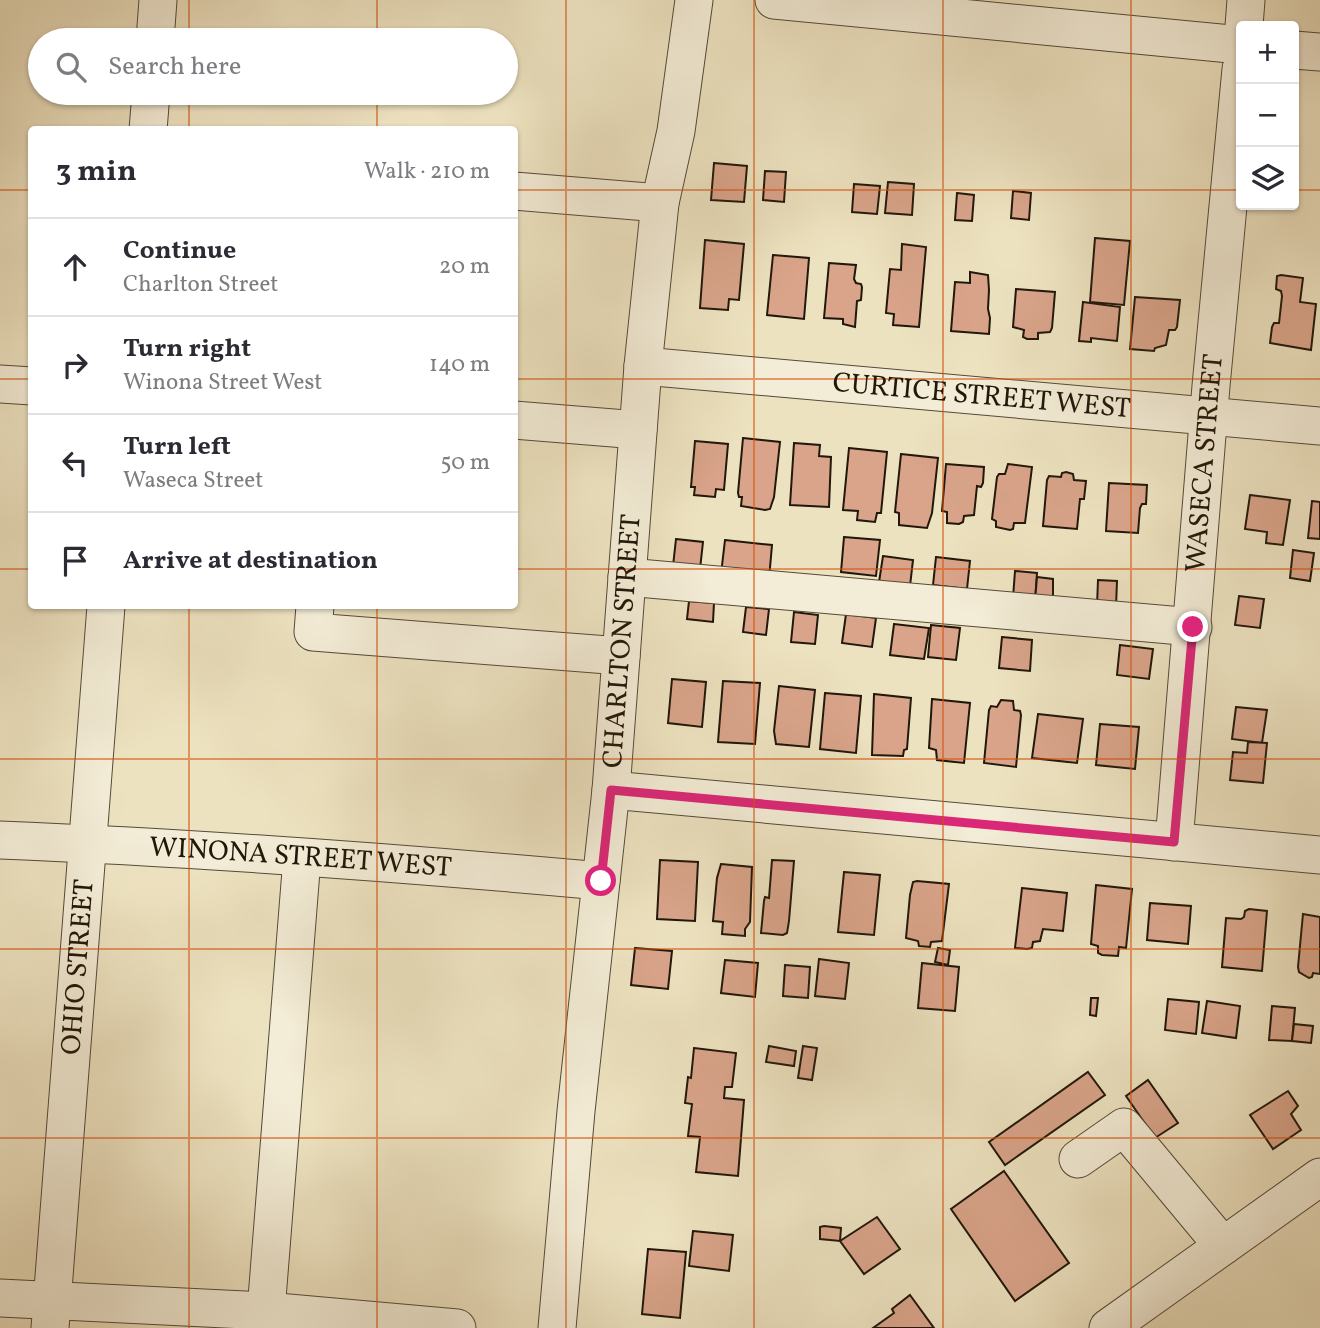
<!DOCTYPE html>
<meta charset="utf-8">
<style>
:root{--surface:#fff;--page:#f2f2f3;--text:#2b2b33;--muted:#7c7c81;--line:#e1e1e2}
body{margin:0;font-family:Vollkorn,serif;background:var(--page);color:var(--text)}
.controls{position:absolute;right:21px;top:21px;display:grid;overflow:hidden;border-radius:7px;box-shadow:0 2px 5px #0004}
.controls button{width:63px;height:63px;display:grid;place-items:center;padding:0;border:0;border-bottom:2px solid var(--line);background:var(--surface);color:var(--text);font:35px sans-serif}
.stop{position:absolute;width:21px;height:21px;margin:-16px;border:5px solid #db2777;border-radius:50%;background:#fff}
.stop.end{background:#db2777;border-color:#fff;box-shadow:0 2px 7px #0008}
.list{margin:0;padding:0;list-style:none}
h2{display:flex;justify-content:space-between;align-items:center;height:91px;margin:0;padding:0 28px;font-size:30px}
h2 small{font-size:23px;font-weight:400;color:var(--muted)}
.list li{display:grid;grid-template-columns:46px 1fr auto;gap:21px;align-items:center;box-sizing:border-box;height:98px;padding:0 28px;border-top:2px solid var(--line)}
.list b{display:block;font-size:26px;white-space:nowrap}
.list p{margin:0;font-size:23px;white-space:nowrap;color:var(--muted)}
.list em{font-size:23px;font-style:normal;color:var(--muted)}
.icon{flex:none;width:38px;height:38px;fill:none;stroke:currentColor;stroke-width:2;stroke-linecap:round;stroke-linejoin:round}
.map{position:relative;flex:none;width:1320px;height:1328px;overflow:hidden}
.search{position:absolute;background:var(--surface);box-shadow:0 2px 5px #0004;left:28px;top:28px;width:490px;height:77px;display:flex;align-items:center;gap:18px;box-sizing:border-box;padding:0 24px;border-radius:38px;color:var(--muted);font-size:26px}
.panel{position:absolute;background:var(--surface);box-shadow:0 2px 5px #0004;left:28px;top:126px;width:490px;height:483px;border-radius:7px}
.map>svg:first-child{display:block}
.building{fill:#d9a48a;stroke:#21170a;stroke-width:2}
.lines{fill:none;stroke-linecap:round;stroke-linejoin:round}
.minor-casing{stroke:#544a38;stroke-width:39}
.minor{stroke:#f3ecd6;stroke-width:37}
.route{stroke:#db2777;stroke-width:9}
.grid{fill:none;stroke:#d4520c;stroke-width:2;stroke-opacity:0.55}
.labels{text-anchor:middle;dominant-baseline:central;stroke-width:6;stroke-linejoin:round;paint-order:stroke}
.street-label{font-size:28px;fill:#21170a;stroke:#f3ecd6}
</style>
<div class="map">
<svg width="1320" height="1328" viewBox="0 0 1320 1328">
<rect width="100%" height="100%" fill="#ede2c0"/>
<filter id="stains"><feTurbulence type="fractalNoise" baseFrequency=".00286" numOctaves="4"/><feColorMatrix values="0 0 0 0 .2 0 0 0 0 .09 0 0 0 0 .02 0 0 0 .5 -.17"/></filter>
<radialGradient id="worn" r=".72"><stop offset=".6" stop-color="#630" stop-opacity="0"/><stop offset="1" stop-color="#630" stop-opacity=".3"/></radialGradient>
<g class="building">
<polygon points="714,163 747,166 744,202 711,200"/>
<polygon points="765,171 786,172 784,202 763,200"/>
<polygon points="888,182 914,184 912,215 885,213"/>
<polygon points="854,184 880,186 877,214 852,212"/>
<polygon points="1013,191 1031,193 1029,220 1011,218"/>
<polygon points="957,193 974,195 972,221 955,220"/>
<polygon points="1095,238 1130,241 1124,305 1090,302"/>
<polygon points="705,240 744,244 739,300 729,299 728,310 700,308"/>
<polygon points="902,244 926,247 919,327 893,325 894,314 886,313 890,269 901,270"/>
<polygon points="773,255 809,258 804,319 767,315"/>
<polygon points="829,263 856,265 854,279 856,283 861,284 862,287 861,300 857,301 855,327 843,324 843,319 824,318"/>
<polygon points="970,272 988,275 989,290 988,309 990,318 989,334 951,331 955,282 970,283"/>
<polygon points="1281,275 1303,278 1300,302 1316,304 1311,350 1270,343 1272,327 1274,323 1279,323 1282,296 1281,291 1276,289 1277,276"/>
<polygon points="1016,289 1055,292 1052,328 1050,332 1038,333 1038,339 1027,339 1023,337 1024,330 1013,327"/>
<polygon points="1135,297 1180,300 1177,327 1175,330 1169,330 1166,345 1155,348 1154,351 1130,349"/>
<polygon points="1083,302 1120,307 1117,341 1091,338 1091,342 1079,341"/>
<polygon points="743,438 780,442 774,497 770,509 765,510 741,506 742,497 739,497 738,493"/>
<polygon points="695,441 728,444 724,490 716,489 715,497 694,495 695,487 691,487"/>
<polygon points="794,443 820,445 819,456 831,457 829,507 790,505"/>
<polygon points="849,448 887,452 881,513 877,513 875,522 857,520 858,511 843,510"/>
<polygon points="901,454 938,458 932,513 927,528 899,525 899,513 895,512"/>
<polygon points="946,464 984,467 983,483 981,487 977,486 974,515 964,516 963,522 959,524 947,523 947,512 942,511"/>
<polygon points="1008,464 1032,467 1025,523 1014,523 1013,529 1010,530 996,527 996,521 992,519 997,477 999,474 1005,474"/>
<polygon points="1066,472 1073,474 1074,480 1086,481 1084,499 1080,499 1077,529 1043,526 1047,480 1049,476 1061,477 1062,473"/>
<polygon points="1109,483 1147,485 1146,504 1142,504 1140,508 1138,533 1106,531"/>
<polygon points="1250,495 1290,500 1283,545 1266,543 1267,532 1245,529"/>
<polygon points="1312,501 1320,502 1320,539 1308,538"/>
<polygon points="844,537 880,540 876,576 841,572"/>
<polygon points="676,539 703,542 700,569 673,566"/>
<polygon points="725,540 772,545 769,579 721,574"/>
<polygon points="1293,550 1314,553 1310,581 1290,578"/>
<polygon points="883,556 913,560 910,586 879,582"/>
<polygon points="936,557 970,561 967,589 933,585"/>
<polygon points="1015,571 1037,573 1035,601 1013,598"/>
<polygon points="1037,577 1053,579 1053,599 1035,601"/>
<polygon points="1098,580 1117,581 1116,607 1097,606"/>
<polygon points="1239,596 1264,599 1260,628 1235,625"/>
<polygon points="689,601 714,603 713,622 687,619"/>
<polygon points="746,607 769,609 766,635 743,632"/>
<polygon points="794,612 818,615 815,644 791,642"/>
<polygon points="846,614 876,618 872,647 842,643"/>
<polygon points="894,624 929,628 924,659 890,655"/>
<polygon points="931,625 960,628 956,660 928,657"/>
<polygon points="1002,637 1032,640 1030,671 999,668"/>
<polygon points="1120,645 1153,649 1149,679 1117,675"/>
<polygon points="672,679 706,682 702,727 668,723"/>
<polygon points="723,681 760,683 755,744 718,742"/>
<polygon points="779,686 815,690 809,747 776,744 774,731"/>
<polygon points="825,693 861,696 856,753 820,749"/>
<polygon points="874,694 911,698 907,749 904,750 903,756 872,755"/>
<polygon points="932,699 970,703 964,763 937,760 936,750 929,748"/>
<polygon points="1001,700 1013,701 1014,710 1020,711 1021,715 1016,767 984,763 989,710 991,706 997,707"/>
<polygon points="1236,707 1267,710 1262,743 1232,739"/>
<polygon points="1038,714 1083,719 1077,763 1032,758"/>
<polygon points="1100,724 1139,727 1135,769 1096,765"/>
<polygon points="1248,742 1267,743 1263,783 1230,780 1233,752 1247,753"/>
<polygon points="660,860 698,862 695,921 657,919"/>
<polygon points="772,860 794,861 789,921 787,933 783,935 761,933 764,901 765,897 769,898"/>
<polygon points="721,864 752,867 750,922 745,929 745,936 722,934 723,922 713,921 717,878"/>
<polygon points="844,872 880,875 874,935 838,932"/>
<polygon points="917,881 949,884 942,941 931,942 930,947 919,946 918,941 906,938 910,895 913,882"/>
<polygon points="1096,885 1132,889 1126,948 1119,947 1118,956 1102,955 1098,953 1098,946 1091,944"/>
<polygon points="1022,888 1067,893 1063,931 1043,929 1040,941 1033,942 1032,948 1027,949 1015,948"/>
<polygon points="1150,903 1191,906 1188,944 1147,940"/>
<polygon points="1249,909 1267,911 1262,971 1222,967 1226,918 1241,919 1244,917 1245,911"/>
<polygon points="1303,914 1320,917 1320,974 1313,973 1312,977 1309,978 1299,972 1298,967"/>
<polygon points="635,948 672,951 668,989 631,985"/>
<polygon points="938,948 950,950 948,965 935,962"/>
<polygon points="819,959 849,963 845,999 815,996"/>
<polygon points="725,960 758,963 755,997 721,993"/>
<polygon points="922,963 959,967 955,1011 918,1008"/>
<polygon points="785,965 810,967 808,998 783,996"/>
<polygon points="1091,998 1098,998 1096,1016 1090,1015"/>
<polygon points="1168,999 1199,1002 1196,1034 1165,1030"/>
<polygon points="1207,1001 1240,1006 1236,1038 1202,1033"/>
<polygon points="1272,1006 1295,1008 1292,1041 1269,1040"/>
<polygon points="1294,1024 1313,1026 1311,1043 1292,1041"/>
<polygon points="769,1046 796,1051 794,1066 766,1062"/>
<polygon points="803,1046 817,1048 812,1080 798,1078"/>
<polygon points="694,1048 736,1053 732,1087 725,1087 724,1098 744,1100 738,1176 696,1172 700,1137 688,1136 692,1104 685,1103 688,1077 691,1078"/>
<polygon points="1088,1072 1105,1095 1005,1165 989,1142"/>
<polygon points="1148,1080 1178,1123 1155,1138 1126,1096"/>
<polygon points="1288,1091 1298,1106 1291,1114 1301,1130 1273,1149 1250,1115"/>
<polygon points="1004,1171 1069,1263 1015,1301 951,1209"/>
<polygon points="877,1217 900,1249 864,1274 840,1241"/>
<polygon points="824,1226 841,1228 840,1241 820,1239 820,1227"/>
<polygon points="693,1231 733,1235 729,1271 689,1266"/>
<polygon points="648,1249 686,1252 680,1318 642,1314"/>
<polygon points="910,1295 934,1328 873,1328 894,1313 892,1309"/>
</g>
<g class="lines">
<defs>
<g id="minor">
<polyline points="774,0 1241,45"/>
<polyline points="1244,26 1246,0"/>
<polyline points="155,40 158,0"/>
<polyline points="1294,50 1320,52"/>
<polyline points="148,130 151,93"/>
<polyline points="514,191 660,203"/>
<path id="s1" d="M643 366 1320 426"/>
<polyline points="0,384 32,386"/>
<polyline points="514,420 638,430"/>
<polyline points="627,577 1193,627"/>
<polyline points="315,606 313,632 621,656"/>
<polyline points="611,790 1320,855"/>
<path id="s2" d="M0 840C200 848 401 863 601 881"/>
<path id="s3" d="M1174 842 1211 386 1241 69"/>
<polyline points="1078,1159 1124,1127 1223,1246"/>
<polyline points="0,1298 266,1311 457,1328"/>
<polyline points="266,1311 302,858"/>
<path id="s4" d="M50 1328 106 606"/>
<path id="s5" d="M557 1328 576 1111 611 790 643 366 660 203 676 131 694 0"/>
<polyline points="1108,1328 1320,1177"/>
</g>
</defs>
<use href="#minor" class="minor-casing"/>
<use href="#minor" class="minor"/>
</g>
<g class="lines">
<polyline class="route" points="601,881 611,790 1174,842 1193,627"/>
</g>
<path class="grid" d="M189 0V40M377 0V40M566 0V1328M754 0V1328M943 0V1328M1131 0V1328M189 93V130M377 93V130M0 190H32M514 190H1241M1294 190H1320M0 379H32M514 379H1320M0 569H32M514 569H1320M189 606V1328M377 606V1328M0 759H1320M0 949H1320M0 1138H1320"/>
<g class="labels">
<g class="street-label">
<text stroke="none"><textPath href="#s1" startOffset="340">CURTICE STREET WEST</textPath></text>
<text stroke="none"><textPath href="#s3" startOffset="380">WASECA STREET</textPath></text>
<text stroke="none"><textPath href="#s5" startOffset="690">CHARLTON STREET</textPath></text>
<text stroke="none"><textPath href="#s2" startOffset="301">WINONA STREET WEST</textPath></text>
<text stroke="none"><textPath href="#s4" startOffset="362">OHIO STREET</textPath></text>
</g>
</g>
<rect width="100%" height="100%" filter="url(#stains)"/>
<rect width="100%" height="100%" fill="url(#worn)"/>
</svg>
<div class="controls">
<button>+</button>
<button>−</button>
<button><svg class="icon" aria-label="layers" viewBox="0 0 24 24"><path d="M12 4l9 5-9 5-9-5zM3 14l9 5 9-5"/></svg></button>
</div>
<div class="stop" style="left:601px;top:881px"></div>
<div class="stop end" style="left:1193px;top:627px"></div>
<div class="search"><svg class="icon" aria-label="search" viewBox="0 0 24 24"><circle cx="10" cy="10" r="6"/><path d="M15 15l6 6"/></svg>Search here</div>
<section class="panel">
<h2>3 min<small>Walk · 210 m</small></h2>
<ul class="list">
<li><svg class="icon" aria-label="ahead" viewBox="0 0 24 24"><path d="M12 20V5M6 11l6-6 6 6"/></svg><div><b>Continue</b><p>Charlton Street</p></div><em>20 m</em></li>
<li><svg class="icon" aria-label="right" viewBox="0 0 24 24"><path d="M7 20v-9h11M14 6l5 5-5 5"/></svg><div><b>Turn right</b><p>Winona Street West</p></div><em>140 m</em></li>
<li><svg class="icon" aria-label="left" viewBox="0 0 24 24"><path d="M17 20v-9H6M10 6l-5 5 5 5"/></svg><div><b>Turn left</b><p>Waseca Street</p></div><em>50 m</em></li>
<li><svg class="icon" aria-label="arrive" viewBox="0 0 24 24"><path d="M6 21V4h12l-3 4 3 4H6"/></svg><div><b>Arrive at destination</b></div></li>
</ul>
</section>
</div>
